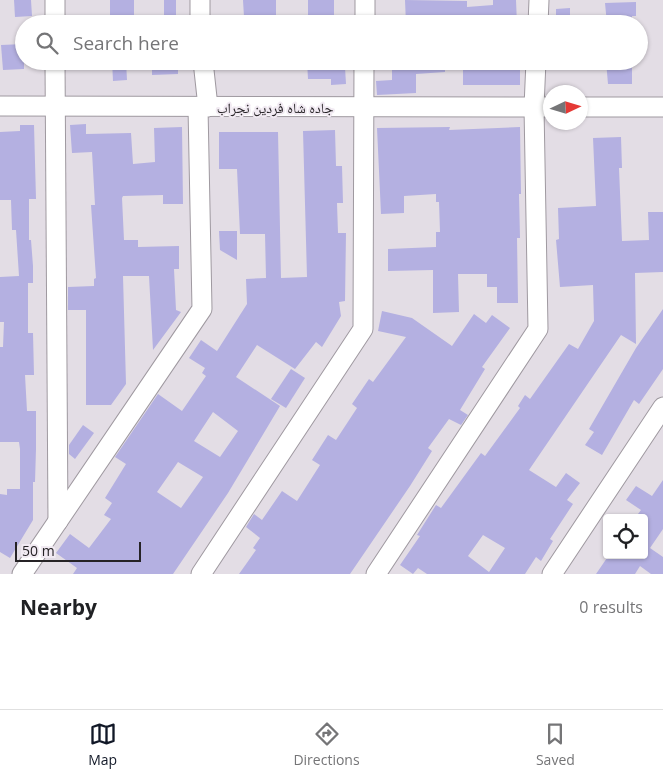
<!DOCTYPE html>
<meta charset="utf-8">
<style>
:root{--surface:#fff;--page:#f6f6f6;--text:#202124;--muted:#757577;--line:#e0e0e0;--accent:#111827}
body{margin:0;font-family:"Open Sans","Noto Naskh Arabic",sans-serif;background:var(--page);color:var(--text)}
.controls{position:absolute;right:15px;bottom:15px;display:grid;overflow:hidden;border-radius:5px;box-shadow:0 1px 4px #0004}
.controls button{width:45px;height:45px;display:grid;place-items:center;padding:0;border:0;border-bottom:1px solid var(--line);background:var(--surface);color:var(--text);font:25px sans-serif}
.compass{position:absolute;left:543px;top:85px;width:45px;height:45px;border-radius:50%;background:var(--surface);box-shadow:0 1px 4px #0004;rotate:86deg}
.scale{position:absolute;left:15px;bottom:12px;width:126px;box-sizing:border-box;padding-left:5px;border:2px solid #262326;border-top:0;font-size:14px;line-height:18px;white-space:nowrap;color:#262326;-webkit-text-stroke:4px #f1eaf2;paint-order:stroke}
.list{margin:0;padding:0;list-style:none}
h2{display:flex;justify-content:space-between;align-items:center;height:65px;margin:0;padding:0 20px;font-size:21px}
h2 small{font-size:16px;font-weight:400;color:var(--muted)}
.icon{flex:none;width:28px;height:28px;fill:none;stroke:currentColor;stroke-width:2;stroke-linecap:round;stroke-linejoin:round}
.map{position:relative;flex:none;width:663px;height:574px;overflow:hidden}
.search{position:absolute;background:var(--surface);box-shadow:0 1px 4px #0004;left:15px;right:15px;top:15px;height:55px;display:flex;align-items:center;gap:12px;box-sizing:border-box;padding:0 18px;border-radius:28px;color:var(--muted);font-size:19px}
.sheet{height:135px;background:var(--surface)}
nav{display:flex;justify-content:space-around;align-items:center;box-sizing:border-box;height:70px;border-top:1px solid var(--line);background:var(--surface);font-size:14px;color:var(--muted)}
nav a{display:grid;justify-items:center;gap:2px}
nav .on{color:var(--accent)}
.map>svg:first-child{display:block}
.building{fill:#b4b0e1;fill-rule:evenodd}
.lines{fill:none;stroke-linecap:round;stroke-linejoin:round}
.minor-casing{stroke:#9f99a0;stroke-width:21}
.minor{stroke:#fff;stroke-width:19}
.labels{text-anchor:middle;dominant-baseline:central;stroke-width:4;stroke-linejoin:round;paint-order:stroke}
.street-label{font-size:14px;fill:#262326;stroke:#f1eaf2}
</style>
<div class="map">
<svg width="663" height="574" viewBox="0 0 663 574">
<rect width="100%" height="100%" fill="#e3dde5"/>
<g class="building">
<polygon points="14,0 31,0 32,16 15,17"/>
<rect x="110" y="0" width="24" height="24"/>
<rect x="164" y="0" width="12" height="24"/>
<polygon points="243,0 276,0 276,24 250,24 250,17 244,17"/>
<rect x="308" y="0" width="26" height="24"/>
<polygon points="405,0 467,1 467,7 493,5 493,0 516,0 517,24 406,24"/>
<polygon points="636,2 636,16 632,16 632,24 607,24 605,3"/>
<polygon points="570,8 570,24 556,24 556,9"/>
<polygon points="24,44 24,69 3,70 1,45"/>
<polygon points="112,61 126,61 127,80 113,81"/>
<polygon points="152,61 178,61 178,74 152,75"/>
<polygon points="307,61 342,61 342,68 345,67 346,84 331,85 331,79 308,79"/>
<polygon points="392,61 445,61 445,72 416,74 416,93 377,95 376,81 392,80"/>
<polygon points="474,61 520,61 520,85 463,85 463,69 474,69"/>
<polygon points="606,61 632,61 632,84 608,84"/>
<polygon points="86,124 86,134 131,133 133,164 155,162 154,128 182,127 183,204 163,204 163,195 123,196 122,198 124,240 138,240 138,247 179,246 179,269 174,269 176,310 181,312 153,350 149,276 123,276 126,384 111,405 86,405 86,310 68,310 68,287 94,286 94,279 96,278 91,205 95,205 92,152 72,153 70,125"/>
<polygon points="20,125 34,125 36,199 29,199 29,240 31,240 33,266 33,283 28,283 28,333 33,333 34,375 25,375 27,411 36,411 36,449 35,482 33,482 33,520 10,558 0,552 0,494 7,495 7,489 20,489 20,449 19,442 0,442 0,347 3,347 4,322 0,322 0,277 19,276 16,230 12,230 11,200 0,200 0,132 20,131"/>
<polygon points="450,127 449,130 520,127 521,194 519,194 520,238 517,238 518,303 497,303 497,287 487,287 487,274 458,274 459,312 433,313 433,270 388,271 388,249 436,247 436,232 440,232 439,202 436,202 436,194 404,196 404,213 381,214 377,128"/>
<path d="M335 130 336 166H342L343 203H337L338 233H346L345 301 339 302 341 316 322 347 316 342 295 369 257 345 236 377 280 406 228 493 173 574H73L77 568 56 553 70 534 89 548 111 519 104 515 112 503 105 498 126 464 115 457 158 394 182 411 206 376 202 373 205 368 189 358 201 340 217 351 247 304 246 279 266 278 265 234H240L237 169H219V132H278L281 278 307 277 303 131ZM213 412 238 431 220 457 194 441ZM178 462 203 477 181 508 157 492Z"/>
<path d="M621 137 622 168H619L622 241 649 240 648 212H663V272L635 273 636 344 621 335 529 470 556 487 566 473 580 483 567 500 573 504 550 539 553 541 541 561 536 557 525 574H427L418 568 413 574 400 565 420 536 417 535 436 505 441 508 481 453 485 456 520 408 518 406 525 395 530 399 569 344 578 349 594 321 593 285 560 287 556 240 559 239 558 208 596 206 593 138ZM483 535 505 548 489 572 468 556Z"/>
<polygon points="219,231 237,231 237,260 220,250"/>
<polygon points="663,309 663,369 639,404 634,400 602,455 585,445 594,432 589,429 636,348"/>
<polygon points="382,311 412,318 452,346 474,314 486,323 492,315 510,328 482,367 485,369 460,410 468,415 461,425 449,419 428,448 432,451 410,486 350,574 239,574 256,550 253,548 260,538 246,527 254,514 262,520 282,491 297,501 320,465 312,460 328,435 336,440 357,408 352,404 369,379 373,382 406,337 378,331"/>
<polygon points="291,369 305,378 286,408 271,399"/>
<polygon points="83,425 94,433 75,459 69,454 69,445"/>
<polygon points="663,480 663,529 650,548 663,557 663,574 651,574 640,566 635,574 596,574 609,555 644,555 644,518 635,518 641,510 626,500 636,486 652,496"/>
</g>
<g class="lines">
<defs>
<g id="minor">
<polyline points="200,0 200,24"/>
<polyline points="55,24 55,0"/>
<polyline points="365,24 365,0"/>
<polyline points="538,24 539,0"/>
<polyline points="55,61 58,521"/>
<polyline points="203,61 208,107"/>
<polyline points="0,106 550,107"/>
<polyline points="580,107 663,107"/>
<polyline points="22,574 202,309 198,107"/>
<polyline points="201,574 363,329 364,61"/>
<polyline points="376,574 538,329 534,107 536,61"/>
<polyline points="552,574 663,407"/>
</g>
</defs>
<use href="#minor" class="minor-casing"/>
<use href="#minor" class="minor"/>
</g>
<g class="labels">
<g class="street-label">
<text x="275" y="107">جاده شاه فردین نجراب</text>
</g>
</g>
</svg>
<div class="controls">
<button><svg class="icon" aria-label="locate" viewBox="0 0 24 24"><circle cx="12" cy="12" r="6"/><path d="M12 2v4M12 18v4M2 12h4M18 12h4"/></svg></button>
</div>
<svg class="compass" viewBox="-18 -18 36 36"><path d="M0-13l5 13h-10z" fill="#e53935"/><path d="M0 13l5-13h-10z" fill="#757577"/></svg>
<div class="scale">50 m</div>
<div class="search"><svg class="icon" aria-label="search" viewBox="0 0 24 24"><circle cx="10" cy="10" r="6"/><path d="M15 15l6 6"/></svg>Search here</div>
</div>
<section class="sheet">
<h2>Nearby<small>0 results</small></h2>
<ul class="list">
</ul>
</section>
<nav>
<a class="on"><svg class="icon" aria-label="map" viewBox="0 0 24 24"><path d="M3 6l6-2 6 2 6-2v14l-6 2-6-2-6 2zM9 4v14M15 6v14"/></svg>Map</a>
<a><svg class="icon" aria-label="directions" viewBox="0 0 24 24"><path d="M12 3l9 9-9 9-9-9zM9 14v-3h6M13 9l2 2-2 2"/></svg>Directions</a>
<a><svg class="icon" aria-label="saved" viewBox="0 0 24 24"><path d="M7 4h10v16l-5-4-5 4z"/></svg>Saved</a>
</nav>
